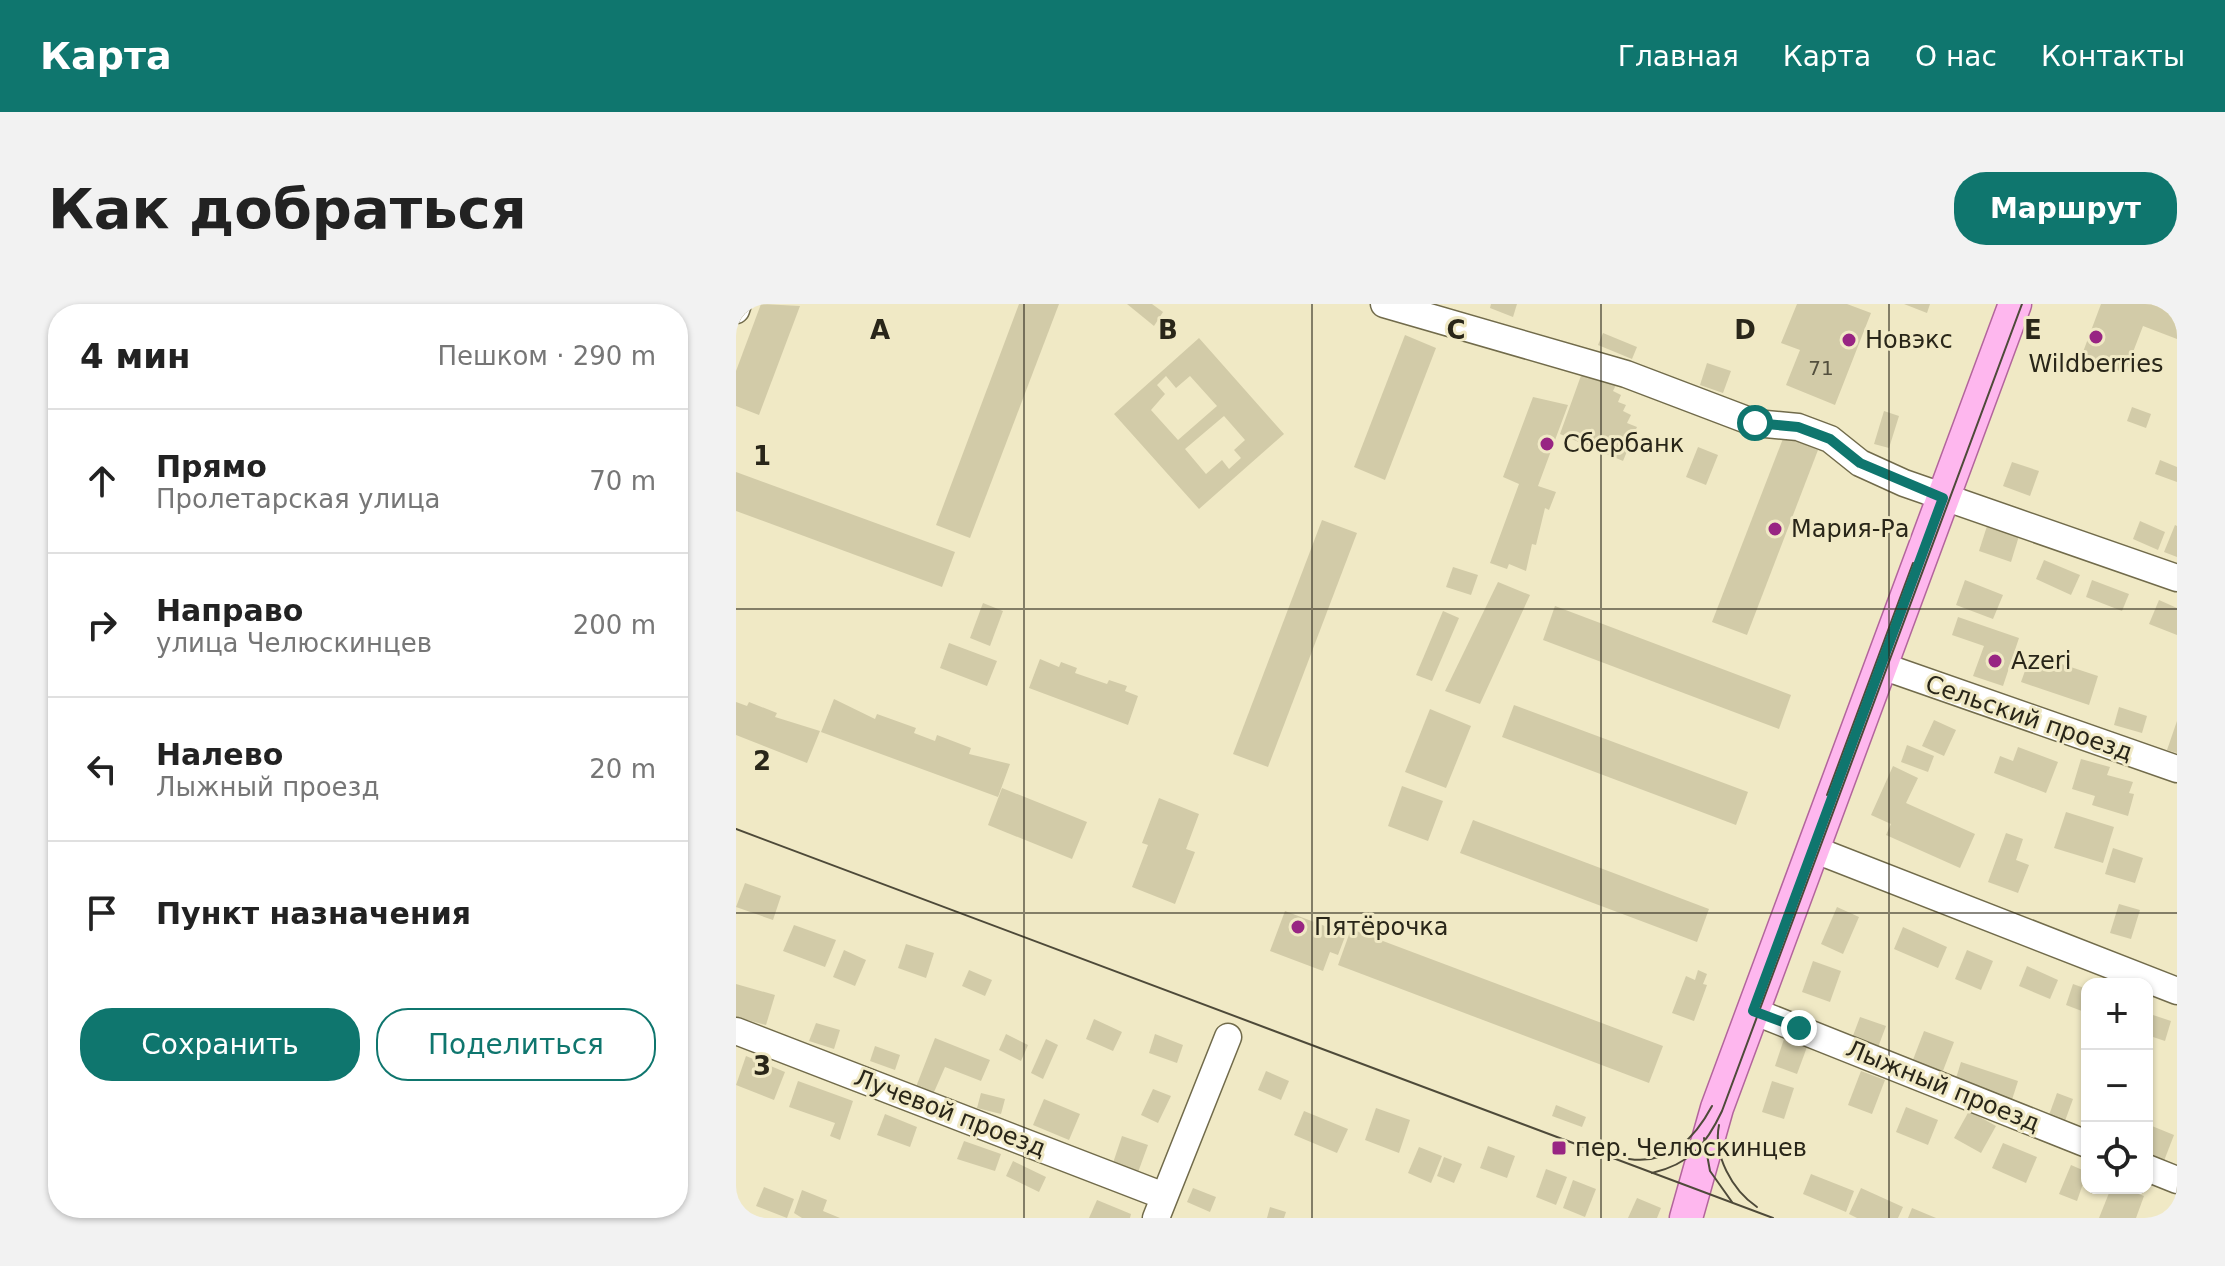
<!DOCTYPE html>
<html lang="ru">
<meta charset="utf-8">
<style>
:root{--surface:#fff;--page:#f2f2f2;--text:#222;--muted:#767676;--line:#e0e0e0;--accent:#0f766e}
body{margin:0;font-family:"DejaVu Sans",sans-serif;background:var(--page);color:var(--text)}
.controls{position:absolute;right:24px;bottom:24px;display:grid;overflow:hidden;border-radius:16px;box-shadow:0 2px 6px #0004}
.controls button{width:72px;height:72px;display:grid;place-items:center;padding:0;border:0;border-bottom:2px solid var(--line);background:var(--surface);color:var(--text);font:40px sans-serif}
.stop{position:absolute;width:24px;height:24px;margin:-18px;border:6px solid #0f766e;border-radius:50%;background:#fff}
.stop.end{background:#0f766e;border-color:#fff;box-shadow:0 2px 8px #0008}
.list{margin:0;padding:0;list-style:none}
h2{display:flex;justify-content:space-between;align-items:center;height:104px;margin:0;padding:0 32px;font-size:34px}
h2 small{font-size:26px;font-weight:400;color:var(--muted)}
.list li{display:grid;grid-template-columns:52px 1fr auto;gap:24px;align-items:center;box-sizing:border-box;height:144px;padding:0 32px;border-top:2px solid var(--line)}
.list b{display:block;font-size:30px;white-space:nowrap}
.list p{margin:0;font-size:26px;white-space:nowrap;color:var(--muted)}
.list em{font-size:26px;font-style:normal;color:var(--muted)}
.actions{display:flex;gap:16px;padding:24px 32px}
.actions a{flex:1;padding:18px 0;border:2px solid var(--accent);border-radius:32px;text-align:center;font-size:28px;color:var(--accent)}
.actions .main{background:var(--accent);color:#fff}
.icon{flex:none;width:44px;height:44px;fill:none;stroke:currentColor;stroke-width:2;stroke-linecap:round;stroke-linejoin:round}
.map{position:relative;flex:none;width:1441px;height:914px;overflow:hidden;border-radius:32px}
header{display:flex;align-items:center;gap:48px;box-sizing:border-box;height:112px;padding:0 40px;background:var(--accent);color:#fff}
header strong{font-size:38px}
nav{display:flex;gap:44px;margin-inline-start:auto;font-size:28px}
.intro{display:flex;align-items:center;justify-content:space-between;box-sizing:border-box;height:192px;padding:0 48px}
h1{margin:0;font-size:56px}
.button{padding:20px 36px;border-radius:32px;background:var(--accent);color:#fff;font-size:28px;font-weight:700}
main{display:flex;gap:48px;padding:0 48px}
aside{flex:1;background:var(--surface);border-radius:32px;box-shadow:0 2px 6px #0004}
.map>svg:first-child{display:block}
.building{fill:#d2cba8;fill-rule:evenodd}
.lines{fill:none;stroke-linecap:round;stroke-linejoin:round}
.minor-casing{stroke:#716b4b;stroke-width:29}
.major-casing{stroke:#b3659c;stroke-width:35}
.minor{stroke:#fff;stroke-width:26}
.major{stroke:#feb7ee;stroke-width:32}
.tram{stroke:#4e4a39;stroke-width:2}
.route{stroke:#0f766e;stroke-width:10}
.grid{fill:none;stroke:#292619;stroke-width:2;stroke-opacity:0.55}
.poi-dot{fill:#982583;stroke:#f0e9c5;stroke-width:3}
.labels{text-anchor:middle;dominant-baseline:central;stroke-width:6;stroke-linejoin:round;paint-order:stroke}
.number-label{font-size:20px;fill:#534f3d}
.poi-label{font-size:24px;fill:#292619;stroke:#f0e9c5;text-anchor:start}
.street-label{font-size:24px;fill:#292619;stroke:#f0e9c5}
.grid-label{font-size:26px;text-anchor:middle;font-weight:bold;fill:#292619;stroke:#f0e9c5;stroke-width:6;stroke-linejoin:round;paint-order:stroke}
</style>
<header>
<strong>Карта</strong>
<nav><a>Главная</a><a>Карта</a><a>О нас</a><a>Контакты</a></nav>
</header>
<div class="intro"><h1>Как добраться</h1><a class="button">Маршрут</a></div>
<main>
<aside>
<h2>4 мин<small>Пешком · 290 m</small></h2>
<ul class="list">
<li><svg class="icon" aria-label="ahead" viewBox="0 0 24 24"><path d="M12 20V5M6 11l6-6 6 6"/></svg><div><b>Прямо</b><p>Пролетарская улица</p></div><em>70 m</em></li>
<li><svg class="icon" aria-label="right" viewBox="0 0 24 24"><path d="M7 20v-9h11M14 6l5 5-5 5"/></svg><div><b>Направо</b><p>улица Челюскинцев</p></div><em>200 m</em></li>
<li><svg class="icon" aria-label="left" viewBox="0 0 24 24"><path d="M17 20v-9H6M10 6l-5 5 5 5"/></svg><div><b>Налево</b><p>Лыжный проезд</p></div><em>20 m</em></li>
<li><svg class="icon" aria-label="arrive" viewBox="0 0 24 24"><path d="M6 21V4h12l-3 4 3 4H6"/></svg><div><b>Пункт назначения</b></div></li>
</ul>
<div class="actions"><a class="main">Сохранить</a><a>Поделиться</a></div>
</aside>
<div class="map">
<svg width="1441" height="914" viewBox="0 0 1441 914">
<rect width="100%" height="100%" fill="#f0e9c5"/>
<g class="building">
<polygon points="25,0 64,2 23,111 0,102 0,67"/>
<polygon points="283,0 323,0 234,234 200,221"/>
<polygon points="391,0 416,0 427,8 418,22"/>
<polygon points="755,0 781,0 777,13 754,4"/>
<polygon points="1061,0 1111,0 1135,9 1099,101 1050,81 1064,46 1045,39"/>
<polygon points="1168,0 1194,0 1191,9"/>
<polygon points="1365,0 1441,0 1441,35 1407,22 1389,69 1358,57 1356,61 1344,56"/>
<polygon points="867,29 901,43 896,55 862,41"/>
<polygon points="669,31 700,44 649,176 618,163"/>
<path d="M463 34 548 130 463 205 378 110ZM430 72 440 84 454 72 481 102 442 136 415 106 429 90 421 81ZM488 112 509 136 498 146 505 154 493 165 486 156 470 170 449 145Z"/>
<polygon points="971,59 995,67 987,89 964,81"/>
<polygon points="847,66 881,79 877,87 885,91 882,98 890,101 887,107 895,111 891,119 901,123 887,157 824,130"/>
<polygon points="797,93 832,101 802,182 820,188 813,206 809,204 800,241 796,240 790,267 773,260 771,265 754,259 783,180 767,173"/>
<polygon points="1396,103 1415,110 1410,124 1391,117"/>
<polygon points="1148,107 1163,112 1153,144 1138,140"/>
<polygon points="1048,132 1082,146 1011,331 976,318"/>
<polygon points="962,143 982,151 970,181 950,173"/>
<polygon points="1424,156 1441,163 1441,178 1419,170"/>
<polygon points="1276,158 1303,167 1294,192 1267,182"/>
<polygon points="0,168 219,248 206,283 0,207"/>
<polygon points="586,216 621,229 532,463 497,450"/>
<polygon points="1404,217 1429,228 1422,246 1397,235"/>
<polygon points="1439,221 1441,222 1441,253 1428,248"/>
<polygon points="1251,222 1283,232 1275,258 1243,247"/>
<polygon points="1308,256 1344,271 1335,291 1300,275"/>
<polygon points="717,263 742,271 735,291 710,283"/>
<polygon points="1229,276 1267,291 1257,315 1220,301"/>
<polygon points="1356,276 1393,290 1386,307 1350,293"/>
<polygon points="762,278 794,291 744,400 709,387"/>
<polygon points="1423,296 1441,304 1441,331 1413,320"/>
<polygon points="247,299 267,307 254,342 234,334"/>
<polygon points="819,302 1055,391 1043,425 807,336"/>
<polygon points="707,307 723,314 696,377 680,371"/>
<polygon points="1222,313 1283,334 1267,382 1237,372 1248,342 1216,331"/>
<polygon points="213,339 261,357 251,382 204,364"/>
<polygon points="1295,350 1362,372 1353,401 1285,378"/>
<polygon points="304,355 323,363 325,358 341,364 339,369 371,380 373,376 391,382 389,387 402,392 392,421 293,384"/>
<polygon points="98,395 139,415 141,410 180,424 178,429 199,437 201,431 235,444 233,450 274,460 262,493 85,428"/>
<polygon points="0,398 11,402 13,398 41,409 39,413 84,427 71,459 0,431"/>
<polygon points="778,401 1012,488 1000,521 766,433"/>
<polygon points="1383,403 1411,412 1406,429 1378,421"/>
<polygon points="694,405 735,422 710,484 669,468"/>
<polygon points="1198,416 1220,426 1208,452 1186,442"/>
<polygon points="1441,417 1441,449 1431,446"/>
<polygon points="1171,441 1198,452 1192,468 1165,458"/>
<polygon points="1282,443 1322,458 1310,489 1258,469 1264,452 1277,457"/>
<polygon points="1345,455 1374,463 1371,471 1397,478 1393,489 1398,490 1392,512 1356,501 1359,492 1336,485"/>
<polygon points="1157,462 1182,474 1170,499 1239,530 1224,564 1150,531 1155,520 1135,511"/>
<polygon points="666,482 707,497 692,537 652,522"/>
<polygon points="266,484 351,518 336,555 252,521"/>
<polygon points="423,494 463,510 450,545 459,548 439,600 396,583 412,541 406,539"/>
<polygon points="1330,508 1378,523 1367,559 1318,544"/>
<polygon points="737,516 973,605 961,638 724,549"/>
<polygon points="1270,529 1287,535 1280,556 1293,561 1282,589 1252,578"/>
<polygon points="1377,544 1407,554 1399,579 1369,570"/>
<polygon points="9,579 45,592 37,616 0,603"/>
<polygon points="1383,600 1404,606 1395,635 1374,629"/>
<polygon points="1101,603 1123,613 1107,650 1085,640"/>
<polygon points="549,607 610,630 602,651 594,648 587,667 534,647"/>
<polygon points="58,621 100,636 89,663 47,647"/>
<polygon points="1167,623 1211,643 1202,664 1158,645"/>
<polygon points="615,625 927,742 913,779 602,661"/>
<polygon points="170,640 198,649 190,674 162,664"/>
<polygon points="108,646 130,656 119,682 97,673"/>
<polygon points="1231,646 1257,657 1245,686 1219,675"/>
<polygon points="1077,657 1105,667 1094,698 1066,688"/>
<polygon points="1291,662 1322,676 1314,695 1283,682"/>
<polygon points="233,666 256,676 249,692 226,682"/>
<polygon points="962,666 971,670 967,680 971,681 958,717 936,709 950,672 959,676"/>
<polygon points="0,680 39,691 30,721 0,713"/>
<polygon points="1337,680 1351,685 1351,709 1330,701"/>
<polygon points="1411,709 1435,717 1429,737 1411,731"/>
<polygon points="1124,713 1150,722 1141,746 1115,737"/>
<polygon points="358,715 386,728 377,747 350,735"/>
<polygon points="80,719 104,726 98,745 73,737"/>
<polygon points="1188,727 1218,738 1205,772 1175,761"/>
<polygon points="270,730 292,741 285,757 263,746"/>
<polygon points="419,730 447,741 441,759 413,749"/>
<polygon points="199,734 254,756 245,777 209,763 195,795 178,788"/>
<polygon points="310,735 322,741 307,775 295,769"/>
<polygon points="1048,735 1071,743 1061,770 1039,762"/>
<polygon points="139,742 164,751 159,766 134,757"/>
<polygon points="10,752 49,768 38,796 0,781"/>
<polygon points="1225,758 1282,777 1274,802 1217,784"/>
<polygon points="530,767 553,777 545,796 522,786"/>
<polygon points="1125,767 1149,776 1136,810 1112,801"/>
<polygon points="62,777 117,797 104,836 94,832 99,819 53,803"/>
<polygon points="1036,777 1058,784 1048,815 1026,808"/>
<polygon points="417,785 435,792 422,819 405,811"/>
<polygon points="245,789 269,795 265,810 241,804"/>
<polygon points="1321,789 1337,795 1329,817 1313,811"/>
<polygon points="308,795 344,810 333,836 297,821"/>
<polygon points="820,801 850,813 846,823 816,812"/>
<polygon points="1170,803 1202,816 1192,841 1160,828"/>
<polygon points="640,804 674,816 663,849 629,836"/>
<polygon points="568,807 612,825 601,849 558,831"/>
<polygon points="1233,807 1260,822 1245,849 1218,834"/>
<polygon points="149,810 181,823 174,843 141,831"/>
<polygon points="1411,820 1438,831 1426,862 1411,856"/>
<polygon points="386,832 412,841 401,871 376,862"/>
<polygon points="228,837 265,850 259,867 221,855"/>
<polygon points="1267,839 1301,853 1290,879 1256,864"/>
<polygon points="752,842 779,852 771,874 744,864"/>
<polygon points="683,843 706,852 695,879 672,869"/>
<polygon points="708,853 726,860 718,879 701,872"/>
<polygon points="277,857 310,873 303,888 270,872"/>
<polygon points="1335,861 1351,868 1341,897 1323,890"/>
<polygon points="810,865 831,873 820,901 800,893"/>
<polygon points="1075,870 1118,887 1110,908 1067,890"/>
<polygon points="837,876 860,885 849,913 827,904"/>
<polygon points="28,883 58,895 51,914 20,902"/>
<polygon points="457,884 480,893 474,908 451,898"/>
<polygon points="1125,884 1167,903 1162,914 1121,914 1113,910"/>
<polygon points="1375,884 1388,884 1408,892 1400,914 1363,914"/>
<polygon points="66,886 91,896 87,907 104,914 66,914 58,909"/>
<polygon points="901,894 925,904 921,914 892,914"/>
<polygon points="361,896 395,910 394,914 353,914"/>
<polygon points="534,903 550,908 548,914 531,914"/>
<polygon points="1176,904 1200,914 1172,914"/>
</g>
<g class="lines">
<defs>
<g id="minor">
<polyline points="648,0 890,70 1019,119 1062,123 1094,135 1124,159 1168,179 1441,274"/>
<polyline points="0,6 2,0"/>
<polyline points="1146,362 1441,465"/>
<polyline points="1077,545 1441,687"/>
<polyline points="1017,707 1351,840"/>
<polyline points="0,727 428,892"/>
<polyline points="1411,864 1441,876"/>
<polyline points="420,914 492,733"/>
</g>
<polyline id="major" points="950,914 981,804 1279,0"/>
</defs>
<use href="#minor" class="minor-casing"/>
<use href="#major" class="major-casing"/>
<use href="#minor" class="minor"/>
<use href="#major" class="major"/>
<g class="tram">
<polyline points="1091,491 1177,259"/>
<polyline points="0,525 1037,914"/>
<path d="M983 821C977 851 996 886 1021 903"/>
<polyline points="968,834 974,867 996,898"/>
<path d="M893 855C933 861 959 834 976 802"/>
<path d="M916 869C954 860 970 841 986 807L1286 0"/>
</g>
</g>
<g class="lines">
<polyline class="route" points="1019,119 1062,123 1094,135 1124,159 1207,194 1017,707 1063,724"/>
</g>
<path class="grid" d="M288 0V914M576 0V914M865 0V914M1153 0V914M0 305H1441M0 609H1441"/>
<g class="poi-dot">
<circle cx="1360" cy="33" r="8"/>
<circle cx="1113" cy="36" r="8"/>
<circle cx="811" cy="140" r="8"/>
<circle cx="1039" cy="225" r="8"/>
<circle cx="1259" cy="357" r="8"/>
<circle cx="562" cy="623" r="8"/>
<rect x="815" y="836" width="16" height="16" rx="4"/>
</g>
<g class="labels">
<g class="number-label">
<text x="1085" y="64">71</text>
</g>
<g class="poi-label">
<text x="1129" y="36">Новэкс</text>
<text x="1360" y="60" text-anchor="middle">Wildberries</text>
<text x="827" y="140">Сбербанк</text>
<text x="1055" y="225">Мария-Ра</text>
<text x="1275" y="357">Azeri</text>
<text x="578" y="623">Пятёрочка</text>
<text x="839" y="844">пер. Челюскинцев</text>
</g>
<g class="street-label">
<text transform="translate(1293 414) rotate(19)">Сельский проезд</text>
<text transform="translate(1207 782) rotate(22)">Лыжный проезд</text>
<text transform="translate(214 809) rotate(21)">Лучевой проезд</text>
</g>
</g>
<g class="grid-label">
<text x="144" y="35">A</text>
<text x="432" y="35">B</text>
<text x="720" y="35">C</text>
<text x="1009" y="35">D</text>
<text x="1297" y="35">E</text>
<text x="26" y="161">1</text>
<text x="26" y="466">2</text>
<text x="26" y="771">3</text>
</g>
</svg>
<div class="controls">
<button>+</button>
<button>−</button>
<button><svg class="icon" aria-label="locate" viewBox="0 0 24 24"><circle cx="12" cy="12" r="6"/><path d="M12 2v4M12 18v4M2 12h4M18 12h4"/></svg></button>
</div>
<div class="stop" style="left:1019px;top:119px"></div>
<div class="stop end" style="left:1063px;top:724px"></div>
</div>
</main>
